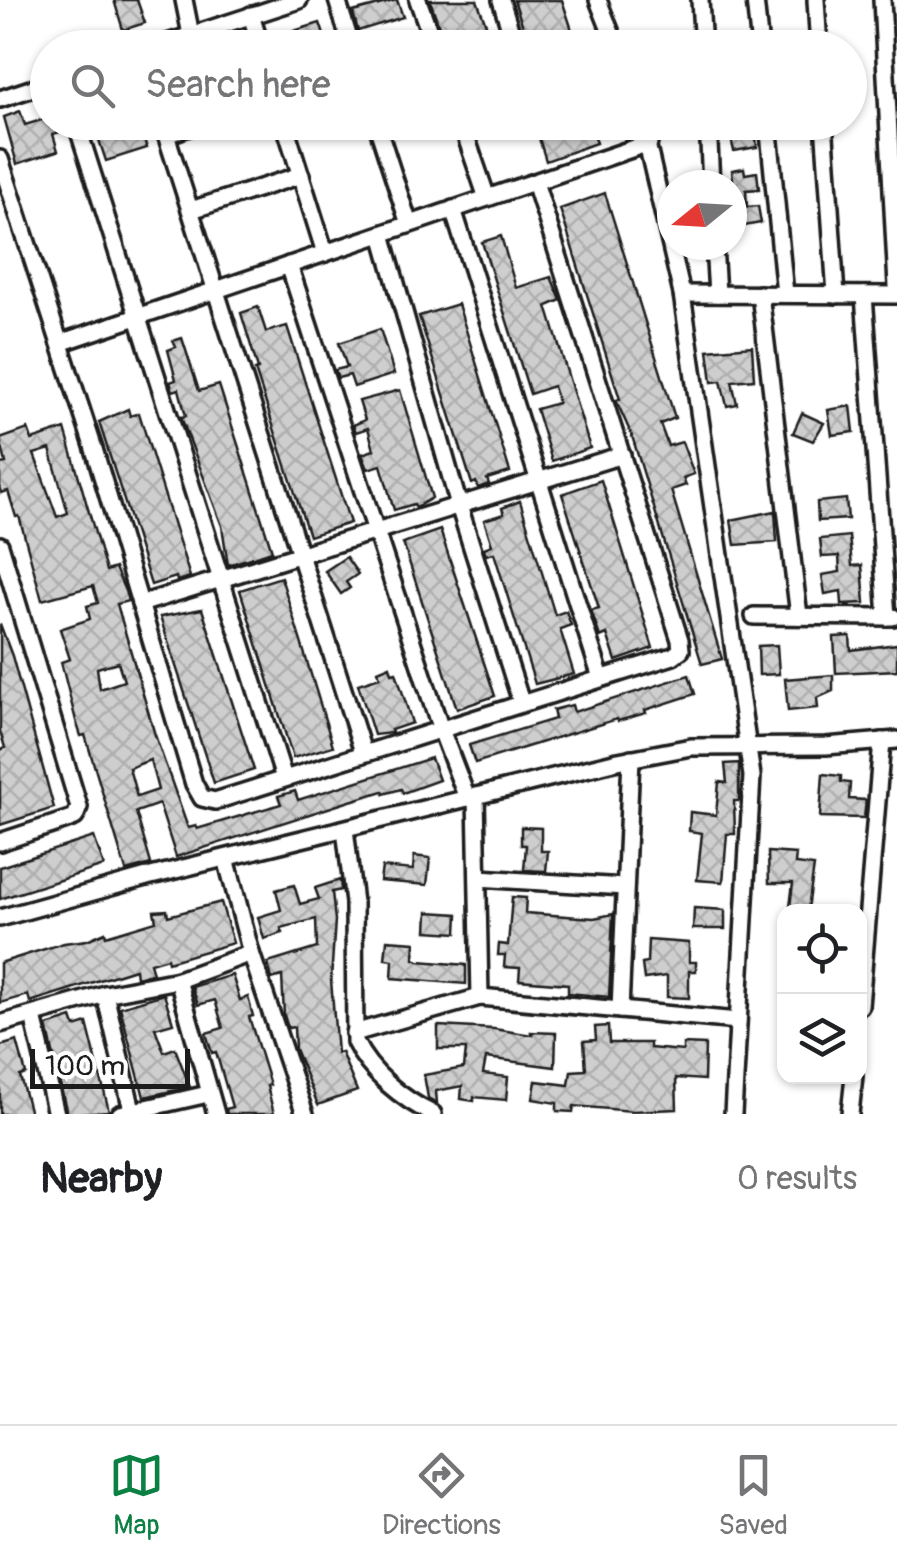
<!DOCTYPE html>
<style>
:root{--surface:#fff;--page:#f2f2f2;--text:#202124;--muted:#757577;--line:#e0e0e0;--accent:#0b8043}
body{margin:0;font-family:Pangolin,sans-serif;background:var(--page);color:var(--text)}
.controls{position:absolute;right:30px;bottom:30px;display:grid;overflow:hidden;border-radius:20px;box-shadow:0 2px 8px #0004}
.controls button{width:90px;height:90px;display:grid;place-items:center;padding:0;border:0;border-bottom:2px solid var(--line);background:var(--surface);color:var(--text);font:50px sans-serif}
.compass{position:absolute;left:657px;top:170px;width:90px;height:90px;border-radius:50%;background:var(--surface);box-shadow:0 2px 8px #0004;rotate:252deg}
.scale{position:absolute;left:30px;bottom:25px;width:160px;box-sizing:border-box;padding-left:10px;border:5px solid #1c1c1c;border-top:0;font-size:28px;line-height:35px;white-space:nowrap;color:#1c1c1c;-webkit-text-stroke:8px #fff;paint-order:stroke}
.list{margin:0;padding:0;list-style:none}
h2{display:flex;justify-content:space-between;align-items:center;height:130px;margin:0;padding:0 40px;font-size:42px}
h2 small{font-size:32px;font-weight:400;color:var(--muted)}
.icon{flex:none;width:55px;height:55px;fill:none;stroke:currentColor;stroke-width:2;stroke-linecap:round;stroke-linejoin:round}
.map{position:relative;flex:none;width:897px;height:1114px;overflow:hidden}
.search{position:absolute;background:var(--surface);box-shadow:0 2px 8px #0004;left:30px;right:30px;top:30px;height:110px;display:flex;align-items:center;gap:25px;box-sizing:border-box;padding:0 35px;border-radius:55px;color:var(--muted);font-size:38px}
.sheet{height:310px;background:var(--surface)}
nav{display:flex;justify-content:space-around;align-items:center;box-sizing:border-box;height:140px;border-top:2px solid var(--line);background:var(--surface);font-size:28px;color:var(--muted)}
nav a{display:grid;justify-items:center;gap:5px}
nav .on{color:var(--accent)}
.map>svg:first-child{display:block}
.building{fill:url(#building-cross-hatch);stroke:#1c1c1c;stroke-width:2.5;fill-rule:evenodd}
.lines{fill:none;stroke-linecap:round;stroke-linejoin:round}
.minor-casing{stroke:#1c1c1c;stroke-width:22}
.minor{stroke:#fff;stroke-width:15}
</style>
<div class="map">
<svg width="897" height="1114" viewBox="0 0 897 1114">
<defs>
<pattern id="building-cross-hatch" width="8" height="8" patternUnits="userSpaceOnUse" patternTransform="scale(2.5)"><rect width="8" height="8" fill="#cecece"/><path d="M0 0l8 8M0 8l8-8" fill="none" stroke="#b0b0b0"/></pattern>
</defs>
<rect width="100%" height="100%" fill="#fff"/>
<filter id="ink" filterUnits="userSpaceOnUse"><feTurbulence type="fractalNoise" baseFrequency=".01" numOctaves="2"/><feDisplacementMap in="SourceGraphic" scale="20" xChannelSelector="R" yChannelSelector="G"/><feConvolveMatrix kernelMatrix="1 2 1 2 8 2 1 2 1" color-interpolation-filters="sRGB"/></filter>
<g filter="url(#ink)">
<g class="building">
<polygon points="114,0 137,0 145,23 123,30"/>
<polygon points="397,0 403,17 358,31 353,12"/>
<polygon points="430,0 477,0 487,27 444,41"/>
<polygon points="514,0 562,0 578,48 530,48"/>
<polygon points="320,23 326,41 304,48 272,48 270,38"/>
<polygon points="20,111 25,125 48,118 50,126 61,123 64,131 53,134 58,151 17,164 4,117"/>
<polygon points="93,122 138,122 147,148 106,161"/>
<polygon points="534,122 589,122 596,143 546,161"/>
<polygon points="727,122 754,122 757,147 734,151"/>
<polygon points="744,168 745,174 757,172 759,189 746,190 747,207 758,206 761,223 738,227 732,170"/>
<polygon points="605,193 675,418 660,424 668,446 682,442 694,474 683,478 686,485 671,490 722,659 702,664 632,436 616,400 620,399 560,209"/>
<polygon points="501,236 516,288 551,277 561,300 547,306 590,448 552,461 536,409 558,403 553,386 530,394 482,242"/>
<polygon points="458,304 510,472 487,479 489,484 478,488 476,482 472,484 419,316"/>
<polygon points="258,307 266,332 287,326 350,523 309,536 255,370 258,369 241,313"/>
<polygon points="380,329 394,374 354,387 350,375 338,378 335,370 347,367 339,343"/>
<polygon points="182,338 199,391 219,385 272,551 228,565 222,526 181,417 186,416 179,389 173,391 170,382 176,380 168,350 176,347 173,341"/>
<polygon points="752,346 754,379 732,381 737,404 727,406 721,381 712,382 708,350"/>
<polygon points="400,390 432,498 416,507 414,504 394,510 381,465 368,469 362,454 374,450 368,428 356,432 353,425 365,420 359,401"/>
<polygon points="851,406 854,432 832,435 828,410"/>
<polygon points="128,409 130,416 139,413 190,577 177,581 176,577 151,585 99,422"/>
<polygon points="802,413 824,423 813,441 793,433"/>
<path d="M28 429 32 440 65 429 106 571 115 568 125 591 128 601 117 604 155 735 188 828 196 826 197 829 281 804 278 796 295 791 298 800 431 758 439 780 403 793 401 789 384 794 383 791 347 802 176 857 159 804 136 812 151 864 126 871 85 735 81 736 76 721 61 662 70 659 60 629 90 619 87 606 98 603 93 586 42 600 19 516 16 517 8 491 1 493 0 488V464L6 463 0 439ZM50 449 68 513 57 517 34 454ZM118 662 124 681 100 689 97 668ZM150 760 158 790 137 797 129 768Z"/>
<polygon points="601,480 653,648 616,661 607,634 600,637 591,610 599,608 562,494"/>
<polygon points="846,499 848,519 818,521 817,502"/>
<polygon points="520,501 555,615 566,611 571,625 560,629 574,674 535,684 494,553 486,555 484,548 492,545 484,520 504,514 502,508"/>
<polygon points="775,511 777,542 735,545 731,520"/>
<polygon points="440,530 495,696 457,709 403,543"/>
<polygon points="849,536 852,566 862,565 865,603 842,604 841,591 825,594 822,575 840,572 839,556 822,557 820,539"/>
<polygon points="346,557 358,574 346,582 350,588 341,594 325,571"/>
<polygon points="281,577 333,746 293,758 240,590"/>
<polygon points="202,609 254,770 214,783 160,617"/>
<polygon points="0,624 12,656 54,808 0,825 0,750 5,748 0,731"/>
<polygon points="850,636 851,650 897,644 897,670 836,673 834,637"/>
<polygon points="777,645 779,674 759,675 758,646"/>
<polygon points="390,666 392,673 396,672 412,723 391,730 392,733 374,735 358,684 380,677 378,671"/>
<polygon points="689,675 695,694 645,710 646,713 618,721 617,719 475,763 469,745 555,719 553,710 572,705 574,712"/>
<polygon points="833,675 833,691 817,698 818,708 788,711 785,679"/>
<polygon points="739,763 739,801 734,801 735,834 727,834 723,882 697,880 702,833 689,831 690,812 716,815 719,782 727,783 725,764"/>
<polygon points="823,774 841,776 841,782 850,783 849,799 866,800 864,818 820,817"/>
<polygon points="521,827 541,828 541,851 548,851 546,871 524,870 526,845 521,845"/>
<polygon points="94,837 104,866 0,899 0,867"/>
<polygon points="768,852 796,854 795,864 814,866 808,909 790,907 793,883 769,883"/>
<polygon points="414,856 430,858 427,885 380,881 382,867 413,870"/>
<polygon points="340,880 341,890 332,892 335,920 331,980 337,1053 341,1052 357,1091 318,1105 295,1049 294,1027 288,1028 284,1015 282,976 272,979 268,963 317,948 316,919 281,928 283,933 264,939 258,917 281,910 276,890 294,885 300,904 319,899 315,888"/>
<polygon points="512,897 526,898 525,913 594,918 613,914 609,997 568,993 568,984 519,980 520,968 504,967 505,955 498,955 499,944 508,945"/>
<polygon points="221,902 233,943 168,962 167,958 150,963 153,973 136,977 135,969 30,1002 28,995 0,1003 0,963 64,943 87,940 105,932 106,936 156,921 154,911 167,910 168,916"/>
<polygon points="694,908 725,910 725,929 693,929"/>
<polygon points="428,912 458,914 457,933 427,931"/>
<polygon points="387,940 415,942 414,959 419,961 466,965 466,984 392,978 393,960 385,959"/>
<polygon points="648,940 689,943 689,962 696,962 696,971 689,971 689,998 667,997 667,976 644,979 642,964 647,963"/>
<polygon points="232,975 240,1000 248,997 253,1016 249,1017 270,1085 267,1086 274,1114 227,1114 226,1109 232,1107 216,1052 212,1053 206,1033 223,1028 215,1000 198,1005 192,987"/>
<polygon points="164,994 173,1023 155,1028 164,1052 175,1048 190,1087 144,1097 120,1007"/>
<polygon points="72,1018 75,1027 87,1023 109,1111 67,1114 47,1026"/>
<polygon points="438,1026 494,1029 532,1035 531,1032 556,1033 555,1067 486,1058 483,1074 508,1077 506,1100 474,1097 474,1101 461,1099 462,1086 436,1091 437,1103 428,1098 424,1075 464,1068 466,1049 438,1049"/>
<polygon points="608,1026 609,1043 650,1043 650,1048 683,1051 683,1044 705,1045 704,1080 676,1078 677,1109 633,1111 574,1106 573,1112 557,1111 557,1103 533,1099 536,1081 569,1085 571,1071 586,1070 584,1041 596,1040 595,1027"/>
<polygon points="17,1041 26,1074 20,1076 30,1114 0,1114 0,1046"/>
</g>
<g class="lines">
<defs>
<g id="minor">
<polyline points="184,0 191,35"/>
<polyline points="337,0 352,48"/>
<polyline points="418,0 435,48"/>
<polyline points="501,0 516,48"/>
<polyline points="598,0 617,48"/>
<polyline points="700,0 703,48"/>
<polyline points="755,0 760,48"/>
<polyline points="816,0 819,48"/>
<polyline points="882,0 897,286"/>
<polyline points="251,15 261,48"/>
<polyline points="152,48 299,0"/>
<polyline points="0,99 48,83"/>
<polyline points="76,122 284,778"/>
<polyline points="162,122 363,752"/>
<polyline points="284,122 325,253"/>
<polyline points="376,122 409,224"/>
<polyline points="461,122 487,198"/>
<polyline points="642,122 682,294 752,776 733,1114"/>
<polyline points="708,122 711,185"/>
<polyline points="768,122 785,294"/>
<polyline points="824,122 836,295"/>
<polyline points="166,135 203,122"/>
<polyline points="0,159 94,449 194,784 202,798 215,801 673,656 681,650 680,640 535,182"/>
<polyline points="453,209 601,678"/>
<polyline points="191,210 301,175"/>
<polyline points="382,234 459,506 521,702"/>
<polyline points="714,245 717,294"/>
<polyline points="289,265 440,727 467,798"/>
<polyline points="682,294 897,295"/>
<polyline points="760,294 799,616"/>
<polyline points="864,295 887,617"/>
<polyline points="60,343 649,143"/>
<polyline points="0,545 79,807 75,817 67,820 0,842"/>
<polyline points="140,604 622,455"/>
<polyline points="754,616 893,617"/>
<polyline points="476,796 480,997"/>
<path d="M345 829 354 903 355 1042C370 1073 402 1099 433 1114"/>
<polyline points="226,858 251,953 305,1114"/>
<polyline points="478,878 625,887"/>
<polyline points="0,918 147,877 618,761 691,747 826,746 897,740"/>
<polyline points="178,980 216,1114"/>
<polyline points="105,994 132,1110"/>
<polyline points="860,1006 882,741"/>
<polyline points="620,1010 631,758"/>
<polyline points="33,1016 56,1114"/>
<polyline points="0,1024 105,994 178,980 251,953"/>
<polyline points="354,1033 480,997 738,1021"/>
<polyline points="120,1114 208,1094"/>
<polyline points="850,1114 854,1076"/>
</g>
</defs>
<use href="#minor" class="minor-casing"/>
<use href="#minor" class="minor"/>
</g>
</g>
</svg>
<div class="controls">
<button><svg class="icon" aria-label="locate" viewBox="0 0 24 24"><circle cx="12" cy="12" r="6"/><path d="M12 2v4M12 18v4M2 12h4M18 12h4"/></svg></button>
<button><svg class="icon" aria-label="layers" viewBox="0 0 24 24"><path d="M12 4l9 5-9 5-9-5zM3 14l9 5 9-5"/></svg></button>
</div>
<svg class="compass" viewBox="-18 -18 36 36"><path d="M0-13l5 13h-10z" fill="#e53935"/><path d="M0 13l5-13h-10z" fill="#757577"/></svg>
<div class="scale">100 m</div>
<div class="search"><svg class="icon" aria-label="search" viewBox="0 0 24 24"><circle cx="10" cy="10" r="6"/><path d="M15 15l6 6"/></svg>Search here</div>
</div>
<section class="sheet">
<h2>Nearby<small>0 results</small></h2>
<ul class="list">
</ul>
</section>
<nav>
<a class="on"><svg class="icon" aria-label="map" viewBox="0 0 24 24"><path d="M3 6l6-2 6 2 6-2v14l-6 2-6-2-6 2zM9 4v14M15 6v14"/></svg>Map</a>
<a><svg class="icon" aria-label="directions" viewBox="0 0 24 24"><path d="M12 3l9 9-9 9-9-9zM9 14v-3h6M13 9l2 2-2 2"/></svg>Directions</a>
<a><svg class="icon" aria-label="saved" viewBox="0 0 24 24"><path d="M7 4h10v16l-5-4-5 4z"/></svg>Saved</a>
</nav>
